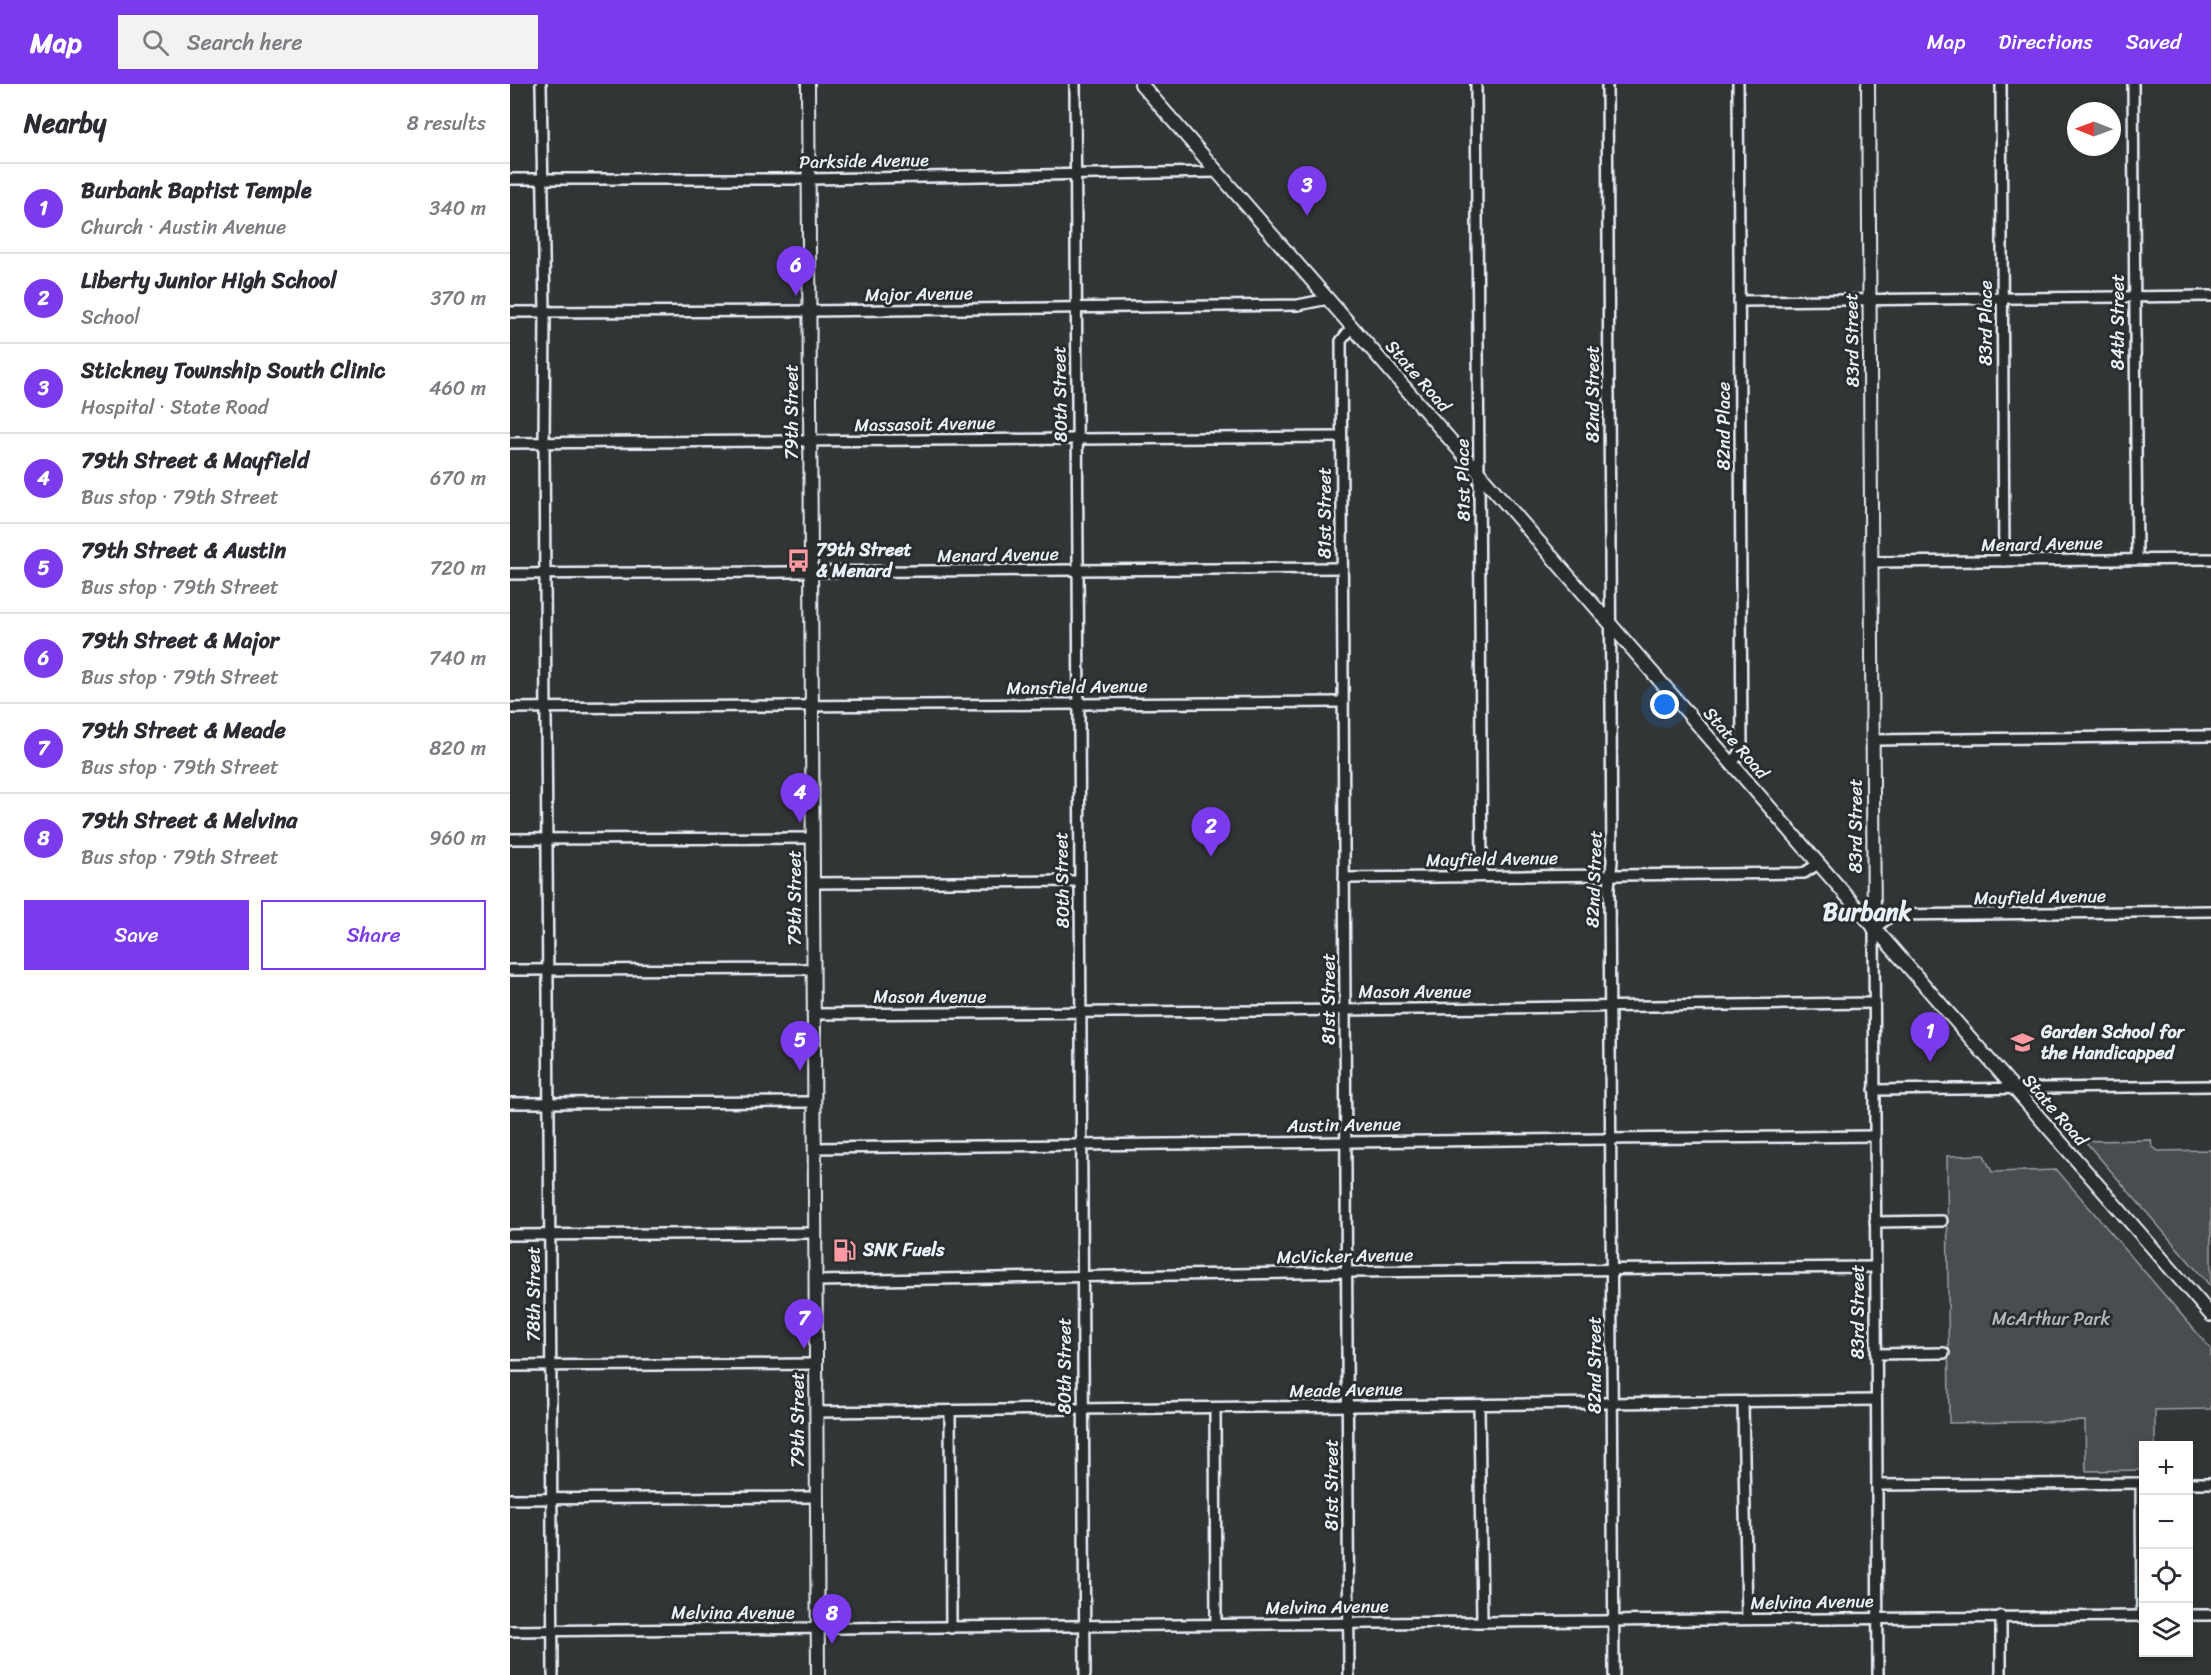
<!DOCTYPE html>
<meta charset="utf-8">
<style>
:root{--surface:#fff;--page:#f2f2f3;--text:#2b2b33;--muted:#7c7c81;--line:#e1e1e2;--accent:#7c3aed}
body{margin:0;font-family:Sriracha,sans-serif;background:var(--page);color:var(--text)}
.controls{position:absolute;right:18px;bottom:18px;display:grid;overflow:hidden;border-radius:0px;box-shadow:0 3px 9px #0003}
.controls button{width:54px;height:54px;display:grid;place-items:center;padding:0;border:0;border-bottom:2px solid var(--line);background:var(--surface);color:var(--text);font:30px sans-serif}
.compass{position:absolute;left:1557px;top:18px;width:54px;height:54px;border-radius:50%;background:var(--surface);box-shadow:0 3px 9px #0003;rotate:271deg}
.you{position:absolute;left:1155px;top:621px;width:21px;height:21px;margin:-15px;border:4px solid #fff;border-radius:50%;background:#1a73e8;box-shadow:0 0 0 9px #1a73e833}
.badge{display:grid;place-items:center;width:39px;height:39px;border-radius:50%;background:var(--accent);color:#fff;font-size:20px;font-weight:700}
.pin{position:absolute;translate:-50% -50px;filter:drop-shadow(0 2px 3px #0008)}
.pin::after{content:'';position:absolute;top:32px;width:21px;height:18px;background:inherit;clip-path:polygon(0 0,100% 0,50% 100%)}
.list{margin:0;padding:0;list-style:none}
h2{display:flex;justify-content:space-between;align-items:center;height:78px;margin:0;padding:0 24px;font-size:26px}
h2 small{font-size:20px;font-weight:400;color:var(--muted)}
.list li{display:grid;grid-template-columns:39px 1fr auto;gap:18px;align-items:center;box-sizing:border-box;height:90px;padding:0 24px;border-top:2px solid var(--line)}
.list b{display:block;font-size:22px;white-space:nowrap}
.list p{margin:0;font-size:20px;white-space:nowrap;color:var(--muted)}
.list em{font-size:20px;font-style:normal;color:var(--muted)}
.actions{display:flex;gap:12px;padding:18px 24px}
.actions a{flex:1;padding:14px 0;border:2px solid var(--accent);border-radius:0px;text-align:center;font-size:21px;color:var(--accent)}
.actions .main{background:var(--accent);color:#fff}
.icon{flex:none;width:33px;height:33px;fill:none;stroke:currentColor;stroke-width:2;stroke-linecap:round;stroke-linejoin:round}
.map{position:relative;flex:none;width:1701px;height:1591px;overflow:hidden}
header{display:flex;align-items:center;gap:36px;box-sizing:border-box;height:84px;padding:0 30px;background:var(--accent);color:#fff}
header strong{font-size:28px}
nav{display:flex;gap:33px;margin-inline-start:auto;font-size:21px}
.search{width:420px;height:54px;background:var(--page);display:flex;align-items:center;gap:15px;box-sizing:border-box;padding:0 21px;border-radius:0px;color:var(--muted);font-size:22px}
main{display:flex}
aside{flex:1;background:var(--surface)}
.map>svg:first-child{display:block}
.green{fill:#494d4f;stroke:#989fa4;stroke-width:1.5}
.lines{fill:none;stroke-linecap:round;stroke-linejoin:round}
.street-casing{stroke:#e8f1f8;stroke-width:14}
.secondary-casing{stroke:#e8f1f8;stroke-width:16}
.street{stroke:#2a2d2e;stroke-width:9}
.secondary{stroke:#2a2d2e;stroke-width:12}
.labels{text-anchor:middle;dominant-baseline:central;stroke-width:6;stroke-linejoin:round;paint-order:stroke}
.street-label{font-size:18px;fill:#e8f1f8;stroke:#2a2d2e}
.poi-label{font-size:18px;font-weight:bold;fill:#e8f1f8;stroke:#2a2d2e;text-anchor:start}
.park-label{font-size:18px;fill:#b0b8bd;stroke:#2a2d2e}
.district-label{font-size:24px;font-weight:bold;fill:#e8f1f8;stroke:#2a2d2e}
</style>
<header>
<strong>Map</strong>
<div class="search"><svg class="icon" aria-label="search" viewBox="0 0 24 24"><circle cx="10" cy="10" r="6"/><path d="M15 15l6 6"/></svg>Search here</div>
<nav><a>Map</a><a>Directions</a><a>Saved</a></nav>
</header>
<main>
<aside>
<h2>Nearby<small>8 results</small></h2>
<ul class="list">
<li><span class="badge">1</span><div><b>Burbank Baptist Temple</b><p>Church · Austin Avenue</p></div><em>340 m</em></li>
<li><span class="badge">2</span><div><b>Liberty Junior High School</b><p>School</p></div><em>370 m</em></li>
<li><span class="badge">3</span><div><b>Stickney Township South Clinic</b><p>Hospital · State Road</p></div><em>460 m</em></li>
<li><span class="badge">4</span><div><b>79th Street &amp; Mayfield</b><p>Bus stop · 79th Street</p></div><em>670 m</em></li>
<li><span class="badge">5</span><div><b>79th Street &amp; Austin</b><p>Bus stop · 79th Street</p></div><em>720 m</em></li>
<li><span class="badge">6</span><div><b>79th Street &amp; Major</b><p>Bus stop · 79th Street</p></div><em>740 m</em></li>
<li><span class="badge">7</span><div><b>79th Street &amp; Meade</b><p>Bus stop · 79th Street</p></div><em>820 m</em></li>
<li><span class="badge">8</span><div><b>79th Street &amp; Melvina</b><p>Bus stop · 79th Street</p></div><em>960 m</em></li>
</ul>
<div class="actions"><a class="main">Save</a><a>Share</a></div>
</aside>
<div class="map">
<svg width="1701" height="1591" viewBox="0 0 1701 1591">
<rect width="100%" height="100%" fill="#323536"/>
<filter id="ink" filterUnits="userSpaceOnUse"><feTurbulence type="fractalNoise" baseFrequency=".0167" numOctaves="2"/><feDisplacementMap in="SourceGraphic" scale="12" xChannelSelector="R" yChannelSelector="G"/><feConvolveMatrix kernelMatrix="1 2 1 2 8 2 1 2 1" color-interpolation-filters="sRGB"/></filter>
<g filter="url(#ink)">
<g class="green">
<polygon points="1641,1056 1642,1062 1648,1067 1701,1066 1701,1203 1575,1057"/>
<polygon points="1474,1071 1482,1088 1547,1086 1701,1265 1701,1325 1645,1326 1645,1361 1634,1362 1633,1386 1576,1387 1575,1337 1439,1339 1437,1072"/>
</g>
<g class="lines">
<defs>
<g id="street">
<polyline points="31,0 35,228 34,359 43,1591"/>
<polyline points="565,0 575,1591"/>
<polyline points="966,0 972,791"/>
<polyline points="1097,0 1102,778 1099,803 1104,1591"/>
<polyline points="1491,0 1494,477"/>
<polyline points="1623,0 1627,475"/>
<polyline points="0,95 299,95 708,88"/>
<polyline points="1229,217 1701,212"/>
<polyline points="0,228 300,227 788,221 818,215"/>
<polyline points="0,359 831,353"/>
<polyline points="1362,478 1701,475"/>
<polyline points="0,490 832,484"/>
<polyline points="0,624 833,618"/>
<polyline points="1364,656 1701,652"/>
<polyline points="1221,681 1232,666 1228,0"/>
<polyline points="0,755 303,754"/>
<polyline points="834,794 1294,789 1308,780"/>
<polyline points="303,799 568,797"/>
<polyline points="0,886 304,885"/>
<polyline points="304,930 755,927 1363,919"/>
<polyline points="1364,1006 1701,1002"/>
<polyline points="0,1019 305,1018"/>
<polyline points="305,1064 1364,1052"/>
<polyline points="1365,1138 1432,1137"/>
<polyline points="0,1151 305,1149"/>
<polyline points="305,1197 837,1188 1365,1183"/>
<polyline points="1366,1270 1434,1269"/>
<polyline points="0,1282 306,1280"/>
<polyline points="1233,1318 1237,1535"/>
<polyline points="969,1321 972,1537"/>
<polyline points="705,1324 706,1540"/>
<polyline points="440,1327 441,1544"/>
<polyline points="306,1328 1366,1316"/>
<polyline points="1631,1399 1632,1532"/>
<polyline points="1678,1399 1701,1399"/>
<polyline points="1367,1401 1634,1399"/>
<polyline points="0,1415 307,1413"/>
<polyline points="1678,1531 1701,1531"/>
<polyline points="1491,1532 1491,1591"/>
<path d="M0 1547C545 1545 1089 1534 1634 1532"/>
<polyline points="839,1591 831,257 842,243"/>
<polyline points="1368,1591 1364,845 1382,831 1701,827"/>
</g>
<g id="secondary">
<polyline points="298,0 308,1591"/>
<polyline points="631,0 1701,1231"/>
<polyline points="1358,0 1364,845"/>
</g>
</defs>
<use href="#street" class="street-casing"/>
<use href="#secondary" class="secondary-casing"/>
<use href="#street" class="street"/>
<use href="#secondary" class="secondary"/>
</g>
</g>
<defs>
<symbol id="bus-bare" viewBox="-9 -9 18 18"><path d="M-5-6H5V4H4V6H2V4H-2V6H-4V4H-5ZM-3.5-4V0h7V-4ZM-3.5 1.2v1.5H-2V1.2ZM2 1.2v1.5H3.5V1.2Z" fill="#ff9aa2" stroke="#2a2d2e" stroke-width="2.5" paint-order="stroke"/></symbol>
<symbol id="school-bare" viewBox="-9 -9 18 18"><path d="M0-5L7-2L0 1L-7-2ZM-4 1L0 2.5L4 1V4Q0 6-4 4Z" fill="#ff9aa2" stroke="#2a2d2e" stroke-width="2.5" paint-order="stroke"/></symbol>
<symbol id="fuel-bare" viewBox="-9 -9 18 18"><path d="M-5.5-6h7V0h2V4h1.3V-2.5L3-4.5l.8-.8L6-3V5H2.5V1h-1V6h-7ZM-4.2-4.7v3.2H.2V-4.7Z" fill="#ff9aa2" stroke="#2a2d2e" stroke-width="2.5" paint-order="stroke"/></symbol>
</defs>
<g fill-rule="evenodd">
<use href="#bus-bare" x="272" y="460" width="33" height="33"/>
<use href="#school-bare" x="1496" y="942" width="33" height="33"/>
<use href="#fuel-bare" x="318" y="1150" width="33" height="33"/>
</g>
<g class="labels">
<g class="street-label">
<text transform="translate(354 77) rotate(-1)">Parkside Avenue</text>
<text transform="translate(409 210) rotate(-1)">Major Avenue</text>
<text transform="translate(1608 238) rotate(-90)">84th Street</text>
<text transform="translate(1476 239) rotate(-90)">83rd Place</text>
<text transform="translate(1342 256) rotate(-91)">83rd Street</text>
<text transform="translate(908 292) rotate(49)">State Road</text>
<text transform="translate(550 310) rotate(-91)">80th Street</text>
<text transform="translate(1083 310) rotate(-90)">82nd Street</text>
<text transform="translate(282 328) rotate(-90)">79th Street</text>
<text transform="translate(415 340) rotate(-1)">Massasoit Avenue</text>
<text transform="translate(1214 342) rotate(-90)">82nd Place</text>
<text transform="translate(953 396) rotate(-91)">81st Place</text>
<text transform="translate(815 429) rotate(-90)">81st Street</text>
<text transform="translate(1532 460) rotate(-1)">Menard Avenue</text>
<text transform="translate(488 471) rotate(-1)">Menard Avenue</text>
<text transform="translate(567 603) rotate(-1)">Mansfield Avenue</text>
<text transform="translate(1226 659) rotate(49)">State Road</text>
<text transform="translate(1346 742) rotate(-90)">83rd Street</text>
<text transform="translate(982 775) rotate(-1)">Mayfield Avenue</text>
<text transform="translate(1084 795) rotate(-88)">82nd Street</text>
<text transform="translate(552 796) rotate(-91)">80th Street</text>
<text transform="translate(1530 813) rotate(-1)">Mayfield Avenue</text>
<text transform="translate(285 814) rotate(-90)">79th Street</text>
<text x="905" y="908">Mason Avenue</text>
<text x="420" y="913">Mason Avenue</text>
<text transform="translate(819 915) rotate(-90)">81st Street</text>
<text transform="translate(1545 1026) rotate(49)">State Road</text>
<text transform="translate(834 1041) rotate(-1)">Austin Avenue</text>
<text transform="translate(835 1172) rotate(-1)">McVicker Avenue</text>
<text transform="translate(24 1210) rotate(-90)">78th Street</text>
<text transform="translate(1348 1228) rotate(-90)">83rd Street</text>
<text transform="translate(1085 1281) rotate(-90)">82nd Street</text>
<text transform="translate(555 1282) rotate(-90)">80th Street</text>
<text transform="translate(836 1306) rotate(-1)">Meade Avenue</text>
<text transform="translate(288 1336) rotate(-90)">79th Street</text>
<text transform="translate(822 1401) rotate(-90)">81st Street</text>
<text transform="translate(1302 1518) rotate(-1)">Melvina Avenue</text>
<text transform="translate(817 1523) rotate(-1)">Melvina Avenue</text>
<text x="223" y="1529">Melvina Avenue</text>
</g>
<g class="poi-label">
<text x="306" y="466">79th Street<tspan x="306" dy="21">&amp; Menard</tspan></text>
<text x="1531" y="948">Garden School for<tspan x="1531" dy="21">the Handicapped</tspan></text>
<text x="353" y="1166">SNK Fuels</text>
</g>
<g class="park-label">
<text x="1541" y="1235">McArthur Park</text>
</g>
<g class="district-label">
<text x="1357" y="828">Burbank</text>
</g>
</g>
</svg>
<div class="controls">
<button>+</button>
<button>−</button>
<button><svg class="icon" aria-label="locate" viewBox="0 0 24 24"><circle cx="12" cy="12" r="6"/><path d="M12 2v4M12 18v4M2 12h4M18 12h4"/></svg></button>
<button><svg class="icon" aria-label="layers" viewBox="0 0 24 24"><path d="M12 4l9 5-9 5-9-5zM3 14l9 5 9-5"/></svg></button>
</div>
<svg class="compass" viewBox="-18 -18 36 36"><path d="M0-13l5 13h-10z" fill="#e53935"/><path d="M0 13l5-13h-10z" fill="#7c7c81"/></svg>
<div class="you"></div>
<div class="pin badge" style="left:1420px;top:978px">1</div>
<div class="pin badge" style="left:701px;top:773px">2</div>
<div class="pin badge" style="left:797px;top:132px">3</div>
<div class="pin badge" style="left:290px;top:739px">4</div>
<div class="pin badge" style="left:290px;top:987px">5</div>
<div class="pin badge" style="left:286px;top:212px">6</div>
<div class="pin badge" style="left:294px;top:1265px">7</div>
<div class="pin badge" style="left:322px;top:1560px">8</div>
</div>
</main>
